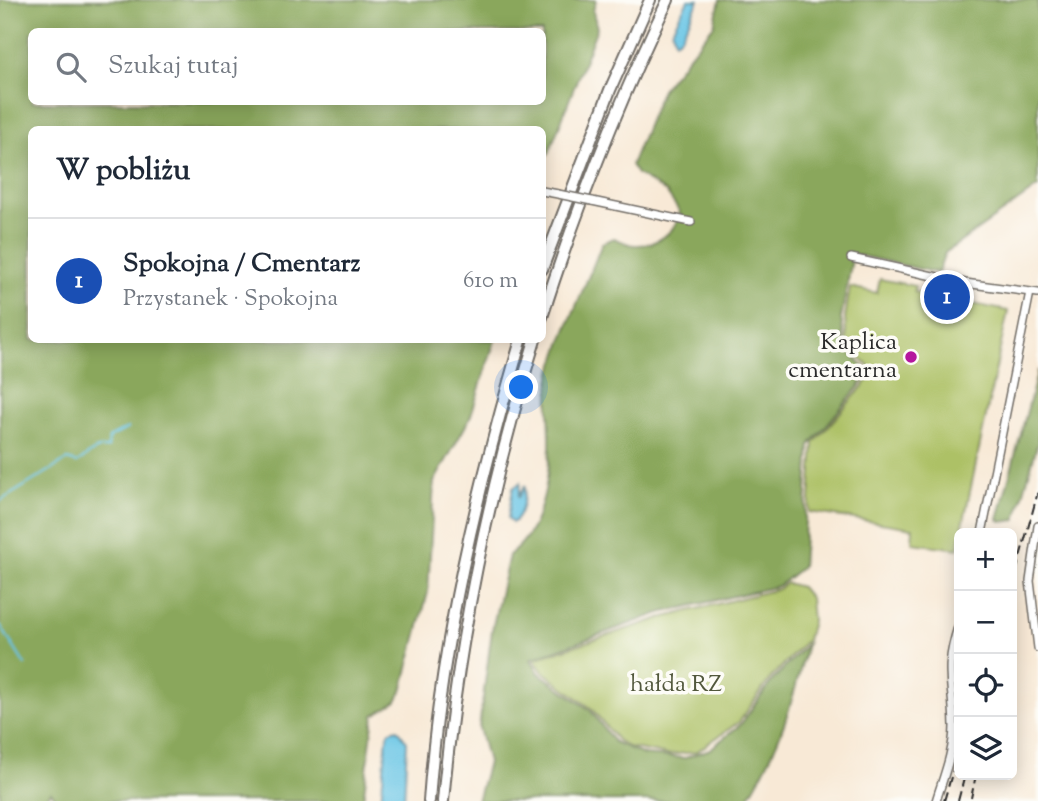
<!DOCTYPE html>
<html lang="pl">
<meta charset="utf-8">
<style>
:root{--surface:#fff;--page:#f2f2f3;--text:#1f2937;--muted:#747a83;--line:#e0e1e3;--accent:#b5179e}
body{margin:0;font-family:"Sorts Mill Goudy",serif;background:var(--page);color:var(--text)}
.controls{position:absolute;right:21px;bottom:21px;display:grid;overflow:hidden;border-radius:10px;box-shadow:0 4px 18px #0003}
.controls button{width:63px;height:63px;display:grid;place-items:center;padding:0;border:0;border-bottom:2px solid var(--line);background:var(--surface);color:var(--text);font:35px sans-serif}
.you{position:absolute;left:522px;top:388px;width:24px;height:24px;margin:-18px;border:5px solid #fff;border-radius:50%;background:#1a73e8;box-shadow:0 0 0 10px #1a73e833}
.badge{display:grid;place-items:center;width:46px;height:46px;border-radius:50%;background:var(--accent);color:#fff;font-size:23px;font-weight:700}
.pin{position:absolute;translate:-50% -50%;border:4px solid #fff;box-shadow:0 2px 7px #0006}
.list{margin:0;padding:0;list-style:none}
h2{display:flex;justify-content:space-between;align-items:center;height:91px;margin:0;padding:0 28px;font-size:30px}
h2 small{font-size:23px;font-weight:400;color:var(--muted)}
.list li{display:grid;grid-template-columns:46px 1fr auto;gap:21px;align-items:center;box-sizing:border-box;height:126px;padding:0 28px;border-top:2px solid var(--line)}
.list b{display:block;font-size:26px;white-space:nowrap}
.list p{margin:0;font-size:23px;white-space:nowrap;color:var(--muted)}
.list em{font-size:23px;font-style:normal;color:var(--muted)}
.icon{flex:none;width:38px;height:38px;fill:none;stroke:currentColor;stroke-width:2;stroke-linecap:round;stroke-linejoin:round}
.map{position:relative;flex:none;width:1038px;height:801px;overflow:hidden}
.search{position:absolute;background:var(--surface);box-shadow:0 4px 18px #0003;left:28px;top:28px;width:518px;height:77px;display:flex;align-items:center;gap:18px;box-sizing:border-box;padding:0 24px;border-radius:10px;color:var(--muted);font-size:26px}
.panel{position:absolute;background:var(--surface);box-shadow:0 4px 18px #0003;left:28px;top:126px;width:518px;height:217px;border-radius:10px}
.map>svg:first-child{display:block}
.green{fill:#adc166;stroke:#6c7648;stroke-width:2}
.forest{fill:#8aa75b;stroke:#5a6943;stroke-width:2;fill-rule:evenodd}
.water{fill:#67c5e5;stroke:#497888;stroke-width:2}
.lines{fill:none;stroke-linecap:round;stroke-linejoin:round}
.stream{stroke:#67c5e5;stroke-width:2}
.minor-casing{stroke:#736e67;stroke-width:10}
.highway-casing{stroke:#736e67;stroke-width:14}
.minor{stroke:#fff;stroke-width:7}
.highway{stroke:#fff;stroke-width:10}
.rail{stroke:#2b2b2b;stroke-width:2;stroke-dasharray:10 5;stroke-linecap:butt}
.minor-bridge-casing{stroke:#736e67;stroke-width:10;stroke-linecap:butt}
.minor-bridge{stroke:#fff;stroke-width:7}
.poi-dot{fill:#b5179e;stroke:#fdfcf7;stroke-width:2.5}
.labels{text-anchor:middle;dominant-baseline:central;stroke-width:7;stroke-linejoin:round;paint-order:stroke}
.poi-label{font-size:24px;fill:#2b2b2b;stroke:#fdfcf7;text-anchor:end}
.park-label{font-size:24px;fill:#52583d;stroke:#fdfcf7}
</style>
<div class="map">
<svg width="1038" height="801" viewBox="0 0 1038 801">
<rect width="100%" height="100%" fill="#fdfcf7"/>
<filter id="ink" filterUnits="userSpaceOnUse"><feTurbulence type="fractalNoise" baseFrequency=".0143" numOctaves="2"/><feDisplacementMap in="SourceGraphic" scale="14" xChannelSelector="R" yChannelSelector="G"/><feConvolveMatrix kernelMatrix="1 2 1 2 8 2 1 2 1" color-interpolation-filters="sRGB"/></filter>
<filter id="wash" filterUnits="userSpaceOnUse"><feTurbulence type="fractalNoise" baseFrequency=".00686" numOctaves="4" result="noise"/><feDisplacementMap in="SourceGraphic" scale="28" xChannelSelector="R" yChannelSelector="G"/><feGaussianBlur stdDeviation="1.57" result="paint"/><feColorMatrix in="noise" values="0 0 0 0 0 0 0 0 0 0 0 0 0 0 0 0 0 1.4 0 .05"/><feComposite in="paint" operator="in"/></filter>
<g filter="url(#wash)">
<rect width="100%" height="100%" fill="#f8e9d6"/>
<g class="green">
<polygon points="880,279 915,286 914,292 1008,311 958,549 912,543 913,528 809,512 814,443 875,372 847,346 845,317 850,287 877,293"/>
<polygon points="786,583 801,587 810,598 812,621 807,640 770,679 739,722 696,752 668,755 628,747 617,740 592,709 542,671 534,659 661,618 778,589"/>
</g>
<g class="forest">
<path d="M0 0H596L593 11 597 28 548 155 543 157 542 130H32V340H495L470 418 434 482 428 592 402 691 397 701 374 715 363 801H58L51 792 44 801H0ZM32 32H542V102H32Z"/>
<path d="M720 0H1038V187L945 253 938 273 853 254 841 318 845 348 870 373 810 445 802 567 778 586 660 613 531 659 539 673 590 710 614 742 644 755 685 758 710 749 741 724 772 681 807 644C792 703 780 749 746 801H477L488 762 479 728 492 630 509 555C541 532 548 486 550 448 551 422 545 394 553 368 565 326 587 284 602 243L614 238C620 240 629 245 635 245 656 246 677 232 680 212L666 192 637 174 631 165 662 89 714 25Z"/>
<polygon points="1038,370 1038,442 1016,520 1003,522 998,519"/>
</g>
<g class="water">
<polygon points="688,0 699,0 681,37 675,41 672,30"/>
<path d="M520 483 518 498 525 485C525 497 522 518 512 523L508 518 513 488Z"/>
<polygon points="398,729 407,742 404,801 381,801 387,737 390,731"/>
</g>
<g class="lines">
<g class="stream">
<path d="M0 501 67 460 77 463C90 455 93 447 108 448L109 438 128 428"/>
<polyline points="0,625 25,665"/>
</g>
</g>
</g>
<g filter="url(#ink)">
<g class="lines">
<defs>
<g id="minor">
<polyline points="542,191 558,194"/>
<polyline points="592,201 691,222"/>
<polyline points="851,258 965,283 1038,293"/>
<polyline points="1038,526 1030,581 1038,648"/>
<polyline points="982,533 1030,292"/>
<path d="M936 801C943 778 954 751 954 726 953 681 943 672 959 624"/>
</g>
<g id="highway">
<polyline points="542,269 610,90 650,0"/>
<path d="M542 317C577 208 618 103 668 0"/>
<path d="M429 801C440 645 477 490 521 340"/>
<path d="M443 801C457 646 489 488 535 340"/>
</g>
</defs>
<use href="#minor" class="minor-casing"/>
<use href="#highway" class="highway-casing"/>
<use href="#minor" class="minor"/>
<use href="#highway" class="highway"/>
<g class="rail">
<polyline points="1012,586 1038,492"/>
<polyline points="971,798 976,775"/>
<polyline points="944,801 959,750"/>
<polyline points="958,801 965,775"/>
</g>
<defs>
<polyline id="minor-bridge" points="558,194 592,201"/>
</defs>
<use href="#minor-bridge" class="minor-bridge-casing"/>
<use href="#minor-bridge" class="minor-bridge"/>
</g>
</g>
<circle class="poi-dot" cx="911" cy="357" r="7"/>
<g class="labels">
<g class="poi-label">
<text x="897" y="343">Kaplica<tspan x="897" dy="28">cmentarna</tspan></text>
</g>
<g class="park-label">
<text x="676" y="685">hałda RZ</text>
</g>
</g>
</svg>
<div class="controls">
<button>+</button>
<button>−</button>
<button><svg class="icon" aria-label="locate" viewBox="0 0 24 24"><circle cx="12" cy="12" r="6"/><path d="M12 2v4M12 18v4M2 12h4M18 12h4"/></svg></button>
<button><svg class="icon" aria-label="layers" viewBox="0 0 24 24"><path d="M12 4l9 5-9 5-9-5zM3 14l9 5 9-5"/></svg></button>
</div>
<div class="you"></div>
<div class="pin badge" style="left:947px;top:297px;background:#1a4fb4">1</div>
<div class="search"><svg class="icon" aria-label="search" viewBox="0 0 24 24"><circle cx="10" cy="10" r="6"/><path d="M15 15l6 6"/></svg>Szukaj tutaj</div>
<section class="panel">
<h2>W pobliżu<small></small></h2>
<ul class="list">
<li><span class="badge" style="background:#1a4fb4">1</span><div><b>Spokojna / Cmentarz</b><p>Przystanek · Spokojna</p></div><em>610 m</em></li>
</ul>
</section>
</div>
